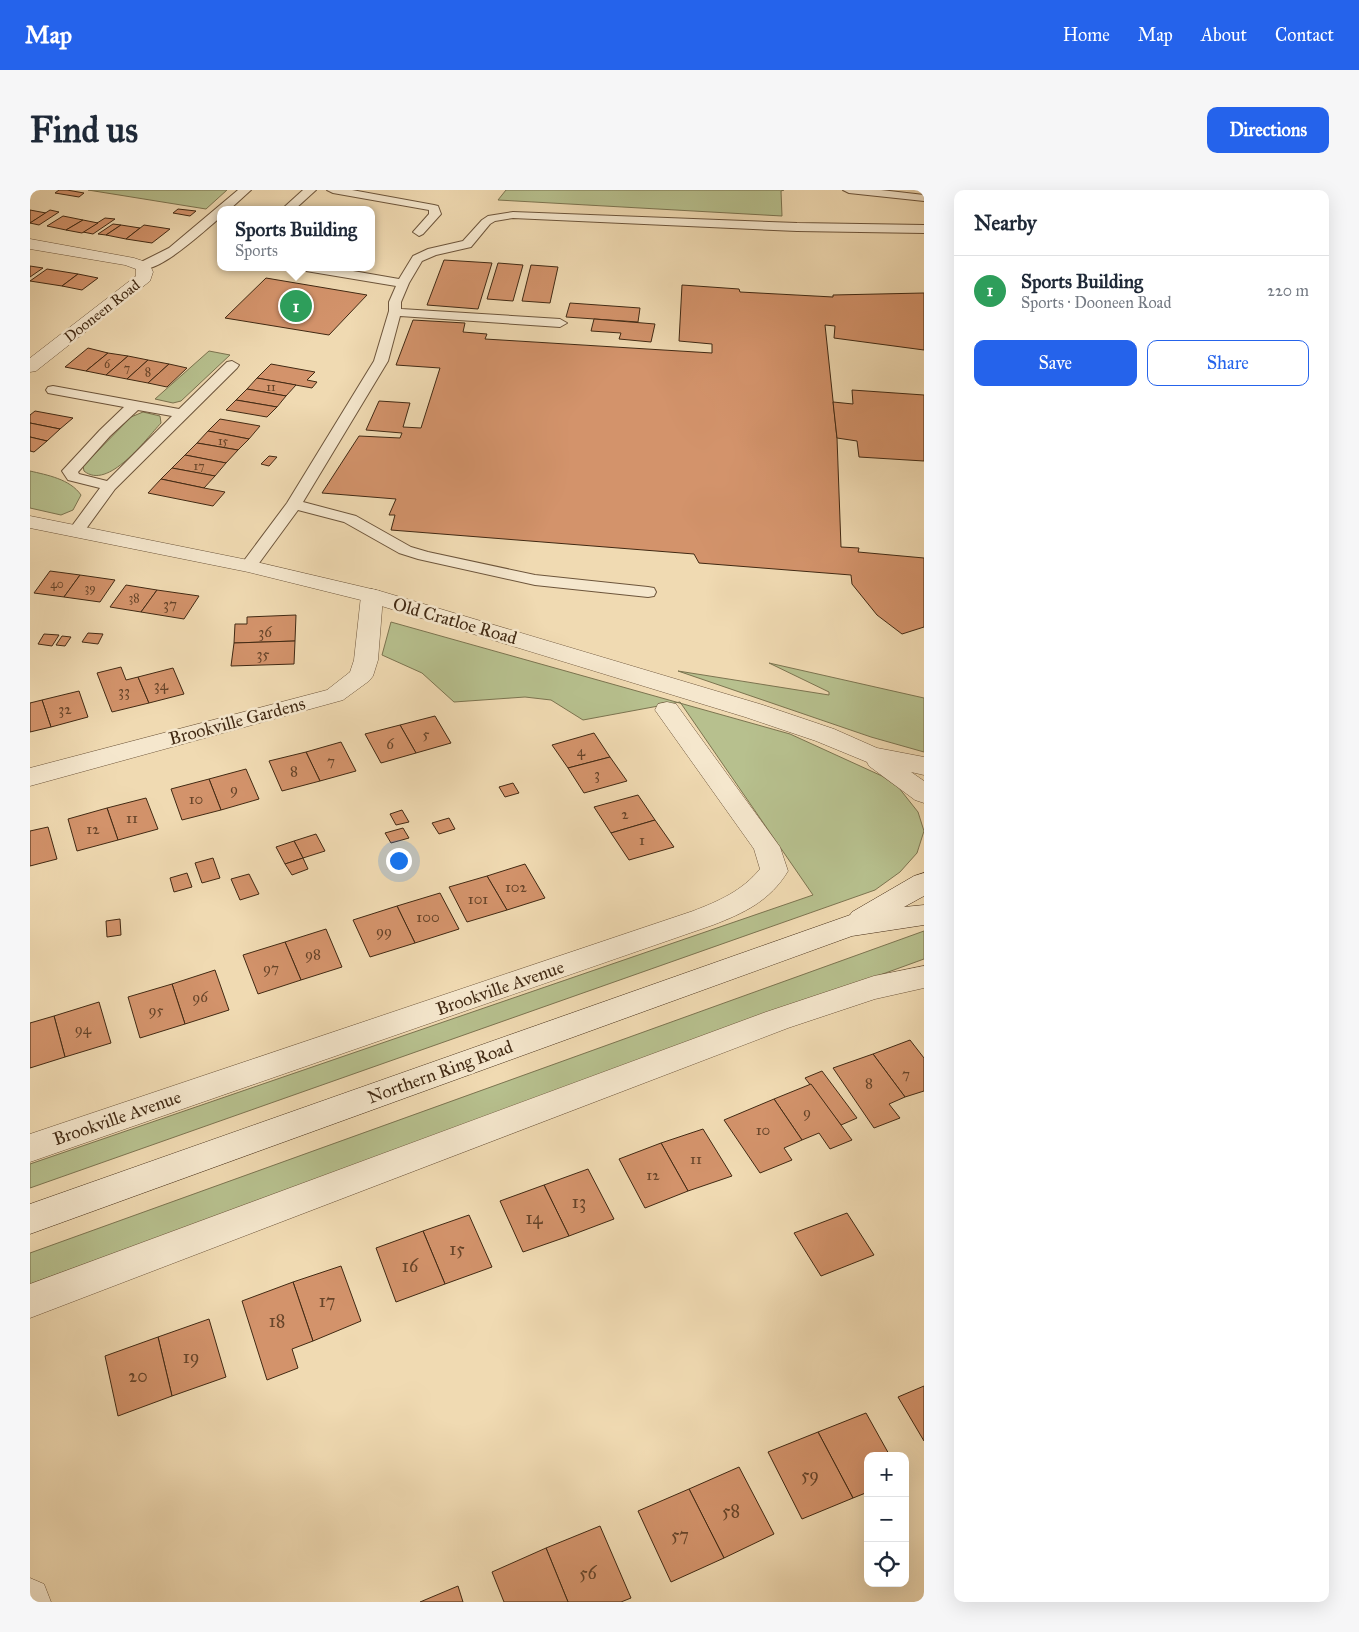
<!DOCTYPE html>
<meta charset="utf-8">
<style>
:root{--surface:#fff;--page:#f6f6f7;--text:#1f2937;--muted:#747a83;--line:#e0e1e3;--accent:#2563eb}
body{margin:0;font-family:"IM FELL Great Primer",serif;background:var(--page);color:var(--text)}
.controls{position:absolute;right:15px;bottom:15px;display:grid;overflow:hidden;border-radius:10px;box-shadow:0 5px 20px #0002}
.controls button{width:45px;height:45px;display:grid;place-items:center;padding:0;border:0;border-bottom:1px solid var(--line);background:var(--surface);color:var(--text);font:25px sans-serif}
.you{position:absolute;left:368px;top:670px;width:18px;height:18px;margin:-12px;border:4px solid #fff;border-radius:50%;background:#1a73e8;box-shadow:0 0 0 8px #1a73e833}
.badge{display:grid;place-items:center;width:32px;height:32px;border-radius:50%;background:var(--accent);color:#fff;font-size:16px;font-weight:700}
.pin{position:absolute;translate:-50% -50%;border:2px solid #fff;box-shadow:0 1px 5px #0006}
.popup{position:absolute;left:187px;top:16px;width:158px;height:65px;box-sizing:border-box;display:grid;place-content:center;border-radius:10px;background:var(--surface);filter:drop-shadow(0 1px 4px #0005);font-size:16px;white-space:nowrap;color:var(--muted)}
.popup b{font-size:19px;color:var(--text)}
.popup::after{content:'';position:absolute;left:50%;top:100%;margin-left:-10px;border:10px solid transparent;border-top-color:var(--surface)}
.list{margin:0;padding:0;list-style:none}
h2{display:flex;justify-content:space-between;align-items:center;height:65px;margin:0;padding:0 20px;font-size:21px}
h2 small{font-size:16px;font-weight:400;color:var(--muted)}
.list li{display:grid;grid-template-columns:32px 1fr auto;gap:15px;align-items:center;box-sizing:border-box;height:70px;padding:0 20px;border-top:1px solid var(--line)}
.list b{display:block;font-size:19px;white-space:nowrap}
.list p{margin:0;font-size:16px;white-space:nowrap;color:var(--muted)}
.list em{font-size:16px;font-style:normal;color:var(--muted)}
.actions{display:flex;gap:10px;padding:15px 20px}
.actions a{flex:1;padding:11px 0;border:1px solid var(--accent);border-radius:10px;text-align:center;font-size:18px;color:var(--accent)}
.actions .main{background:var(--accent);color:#fff}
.icon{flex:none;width:28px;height:28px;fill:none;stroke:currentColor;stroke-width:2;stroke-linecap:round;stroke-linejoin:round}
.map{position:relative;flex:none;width:894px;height:1412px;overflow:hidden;border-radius:10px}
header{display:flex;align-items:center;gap:30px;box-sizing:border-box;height:70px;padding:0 25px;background:var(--accent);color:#fff}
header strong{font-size:24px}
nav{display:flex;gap:28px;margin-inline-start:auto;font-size:18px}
.intro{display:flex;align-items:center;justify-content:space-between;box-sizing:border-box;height:120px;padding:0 30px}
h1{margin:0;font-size:35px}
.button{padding:12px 22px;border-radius:10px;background:var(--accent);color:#fff;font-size:18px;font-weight:700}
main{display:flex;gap:30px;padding:0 30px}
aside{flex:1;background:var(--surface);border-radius:10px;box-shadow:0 5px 20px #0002}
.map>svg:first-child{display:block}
.green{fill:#b7c08e;stroke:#7c7450}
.building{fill:#d3936b;stroke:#412913}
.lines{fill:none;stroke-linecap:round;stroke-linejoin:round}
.service-casing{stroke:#6d553b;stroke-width:2}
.minor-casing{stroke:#6d553b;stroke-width:1}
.tertiary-casing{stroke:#6d553b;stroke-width:1}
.secondary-casing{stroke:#412913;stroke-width:1}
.service{fill:#f5e7cd;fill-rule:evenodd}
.minor{fill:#f5e7cd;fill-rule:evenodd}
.tertiary{fill:#f5e7cd;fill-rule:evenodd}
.secondary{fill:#f5e7cd;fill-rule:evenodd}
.labels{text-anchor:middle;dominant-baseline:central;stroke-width:5;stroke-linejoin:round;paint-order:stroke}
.far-number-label{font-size:12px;fill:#664429}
.far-street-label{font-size:15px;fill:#412913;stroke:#f5e7cd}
.number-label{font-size:15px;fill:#664429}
.street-label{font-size:18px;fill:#412913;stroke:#f5e7cd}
.near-number-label{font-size:18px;fill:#664429}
</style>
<header>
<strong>Map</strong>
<nav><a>Home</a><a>Map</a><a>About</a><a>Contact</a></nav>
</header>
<div class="intro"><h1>Find us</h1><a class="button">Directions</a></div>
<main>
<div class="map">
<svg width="894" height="1412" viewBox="0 0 894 1412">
<rect width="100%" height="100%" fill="#f0dab2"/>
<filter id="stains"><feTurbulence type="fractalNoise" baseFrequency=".004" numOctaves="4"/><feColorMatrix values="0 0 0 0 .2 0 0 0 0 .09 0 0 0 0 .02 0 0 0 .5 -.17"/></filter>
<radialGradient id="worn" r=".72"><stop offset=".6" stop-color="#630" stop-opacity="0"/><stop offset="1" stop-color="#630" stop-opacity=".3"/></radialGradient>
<g class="green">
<polygon points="58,0 197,0 176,19"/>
<polygon points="476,0 754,0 751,1 752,26 468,10"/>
<polygon points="179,161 200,165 151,211 143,213 125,209"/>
<path d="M113 222 130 226 131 233C116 249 78 301 54 281L53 276 101 227Z"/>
<path d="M0 281C17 285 40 289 51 305L43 320 31 325 0 318Z"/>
<polygon points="361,432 760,544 852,586 869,598 888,622 894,641 887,663 870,682 845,700 0,998 0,974 783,705 650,512 553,530 521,510 495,507 424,512 392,483 352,465"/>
<polygon points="739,473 894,508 894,562 841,547 648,481 799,505 799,502"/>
<polygon points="894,741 894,769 0,1094 0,1063"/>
</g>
<g class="building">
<polygon points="29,0 37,0 54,3 49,7 25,3"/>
<polygon points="148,19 166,21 160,26 143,23"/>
<polygon points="0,20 16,23 0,33"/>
<polygon points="20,20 29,22 9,35 0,33"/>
<polygon points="33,26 53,30 36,40 17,36"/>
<polygon points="75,28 85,29 63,44 53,42"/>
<polygon points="53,30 68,33 52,43 36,40"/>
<polygon points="83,34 91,35 76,45 68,44"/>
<polygon points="91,35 110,38 96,49 76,45"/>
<polygon points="114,35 140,39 122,53 96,49"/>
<polygon points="414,70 462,73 448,119 397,115"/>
<polygon points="468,73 493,75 483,111 457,109"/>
<polygon points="501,75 528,77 520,113 492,111"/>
<polygon points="0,76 13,78 0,87"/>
<polygon points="17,79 48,84 32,96 0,91"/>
<polygon points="48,84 68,88 52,100 32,96"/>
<polygon points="236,88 337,105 299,145 195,128"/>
<polygon points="652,95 709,99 710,102 803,107 803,105 894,103 894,160 804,148 805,136 795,135 807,248 811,357 829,358 828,362 894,368 894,437 872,444 847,425 822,394 821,385 669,373 664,364 361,340 365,325 359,325 366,309 292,303 329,246 370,248 372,243 336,240 349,211 380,213 373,237 391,238 410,178 366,175 383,130 435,133 433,142 457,144 455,149 682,163 682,154 649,151"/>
<polygon points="540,113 610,118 608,132 536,127"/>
<polygon points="564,129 625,134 621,152 589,149 591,143 561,141"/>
<polygon points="58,158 78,163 56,181 35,177"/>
<polygon points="78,163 98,166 76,185 56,181"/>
<polygon points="98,166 118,170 97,189 76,185"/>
<polygon points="118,170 139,174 118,193 97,189"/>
<polygon points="139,174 157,178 137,197 118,193"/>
<polygon points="241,174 285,182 277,190 287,192 282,198 227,188"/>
<polygon points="227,188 266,195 256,206 217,199"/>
<polygon points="217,199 256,206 247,217 206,210"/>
<polygon points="822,200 894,205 894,271 829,267 827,251 807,248 803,212 823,214"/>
<polygon points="206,210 247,217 237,227 196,220"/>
<polygon points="5,221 43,228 30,239 0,233 0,225"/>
<polygon points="190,229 230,236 219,249 178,241"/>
<polygon points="0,233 30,239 17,251 0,247"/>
<polygon points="178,241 219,249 208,260 167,253"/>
<polygon points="0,247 17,251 4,262 0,261"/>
<polygon points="167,253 208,260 196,273 155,265"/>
<polygon points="155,265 196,273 185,286 142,278"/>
<polygon points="239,266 247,267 239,276 231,274"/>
<polygon points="142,278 185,286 174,298 131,289"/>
<polygon points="131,289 174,298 195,302 183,316 118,303"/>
<polygon points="20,381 50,385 34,407 4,403"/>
<polygon points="50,385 85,390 70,412 34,407"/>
<polygon points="96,395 127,400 111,422 80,417"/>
<polygon points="127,400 169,406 154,429 111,422"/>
<polygon points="266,425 265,451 204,453 205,434 217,434 217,427"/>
<polygon points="58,443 73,444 68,454 52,452"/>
<polygon points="14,444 29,445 22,456 8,454"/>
<polygon points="32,446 41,447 35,456 26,455"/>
<polygon points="265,451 264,474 201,476 204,453"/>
<polygon points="91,477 96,490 108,487 119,513 82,522 67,483"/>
<polygon points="143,478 154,504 119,513 108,487"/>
<polygon points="49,501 58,527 21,537 12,510"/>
<polygon points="12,510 21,537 0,542 0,513"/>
<polygon points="405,526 421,553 386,563 370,535"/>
<polygon points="370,535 386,563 351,573 335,544"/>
<polygon points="564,543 580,567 538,578 522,555"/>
<polygon points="311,552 326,581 290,591 276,562"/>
<polygon points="276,562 290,591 252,601 239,571"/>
<polygon points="580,567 597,591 554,603 538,578"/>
<polygon points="216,579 229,609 191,620 179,589"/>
<polygon points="179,589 191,620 152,630 141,599"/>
<polygon points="483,593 489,603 475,607 469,597"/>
<polygon points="608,605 625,630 581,643 564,617"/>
<polygon points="116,608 128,639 88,650 77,618"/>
<polygon points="77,618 88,650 47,661 38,629"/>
<polygon points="372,620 379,632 366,635 360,624"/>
<polygon points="419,628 425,639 409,644 402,633"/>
<polygon points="625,630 644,657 599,670 581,643"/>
<polygon points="18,637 27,669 0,676 0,641"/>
<polygon points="373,638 379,648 361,653 355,643"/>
<polygon points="286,644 295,661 273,668 264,651"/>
<polygon points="264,651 273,668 255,674 246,657"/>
<polygon points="183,668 190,688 172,693 165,673"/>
<polygon points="273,668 278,679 262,685 255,674"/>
<polygon points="495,674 515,708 477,720 457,686"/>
<polygon points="157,683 162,697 144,702 140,688"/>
<polygon points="219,684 229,704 210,710 201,689"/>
<polygon points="457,686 477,720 437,732 419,697"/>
<polygon points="410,703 429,739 385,753 367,716"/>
<polygon points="367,716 385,753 340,767 323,730"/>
<polygon points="90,729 91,745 77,747 76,731"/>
<polygon points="296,739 312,777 271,790 255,752"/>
<polygon points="255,752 271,790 228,804 213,765"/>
<polygon points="185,780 199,820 155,834 142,794"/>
<polygon points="142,794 155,834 110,848 98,807"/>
<polygon points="69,812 81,853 35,867 24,826"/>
<polygon points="24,826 35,867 0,878 0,833"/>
<polygon points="880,850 894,868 894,901 875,907 843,864"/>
<polygon points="843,864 875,907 859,914 870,928 844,938 803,878"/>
<polygon points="792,881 827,928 811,935 775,888"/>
<polygon points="781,894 811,935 822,950 800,959 789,943 772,950 744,909"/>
<polygon points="744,909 772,950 754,958 762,970 730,983 694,930"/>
<polygon points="673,939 702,986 658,1001 631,953"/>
<polygon points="631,953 658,1001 615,1018 589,969"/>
<polygon points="558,979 584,1029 539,1046 514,995"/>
<polygon points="514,995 539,1046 493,1062 470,1011"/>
<polygon points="817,1023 844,1065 791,1086 764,1043"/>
<polygon points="439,1025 462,1077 415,1094 393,1041"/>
<polygon points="393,1041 415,1094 366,1112 346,1058"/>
<polygon points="311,1076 331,1131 283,1151 263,1092"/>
<polygon points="263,1092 283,1151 262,1159 268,1178 237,1190 212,1111"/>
<polygon points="179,1129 196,1187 142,1206 128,1147"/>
<polygon points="128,1147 142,1206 88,1226 75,1166"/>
<polygon points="894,1196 894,1251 868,1207"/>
<polygon points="836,1223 860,1266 838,1266 838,1302 823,1308 788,1242"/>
<polygon points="788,1242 823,1308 772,1329 738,1262"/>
<polygon points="709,1277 744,1344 694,1368 659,1299"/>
<polygon points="659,1299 694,1368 641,1392 608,1321"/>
<polygon points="570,1336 601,1408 591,1412 538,1412 516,1358"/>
<polygon points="516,1358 538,1412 474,1412 462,1382"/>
<polygon points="428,1396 433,1412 390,1412"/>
</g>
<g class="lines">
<defs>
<g id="service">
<path d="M208 0H221L199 20H191V27C175 40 129 84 109 79L107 76 109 73 139 58Z"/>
<polygon points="273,0 286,0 264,20 251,20"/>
<polygon points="297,0 322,0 404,15 408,16 411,24 393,44 389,46 383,42 399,24 399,20 303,3"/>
<polygon points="813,0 851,0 894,5 894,11 819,3"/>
<polygon points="483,22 767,33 894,35 894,43 767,41 483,28 465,31 460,34 441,57 406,65 392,71 379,93 371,112 371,119 530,129 537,133 530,137 370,126 358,171 273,312 326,326 381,357 398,362 505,385 618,397 624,398 626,402 624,406 618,407 505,395 388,369 369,363 314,332 268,320 224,380 212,380 210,376 257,313 344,171 359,121 359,112 366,96 276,81 270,77 300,77 369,89 383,66 398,59 433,51 452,30 458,26"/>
<path d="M202 171 209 175 207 178 85 299 53 343H41L39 340 70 298 38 290 32 281 70 240 94 217 18 203 16 200 18 197 23 196 149 219 197 172ZM108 220 142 226 77 291 49 284 48 282 80 246Z"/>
</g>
<g id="minor">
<polygon points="0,49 104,68 119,73 123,82 120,91 6,181 0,182 0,168 106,86 106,79 95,75 0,59"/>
<polygon points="342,399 350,401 353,406 348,470 343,486 339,491 313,510 0,596 0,578 297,500 320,482 324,470 331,406 334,401"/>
<path d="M637 512 646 514 750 657 758 681C740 711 714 723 683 735L0 972V944L663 721C689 711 712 701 730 679L724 659 625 520 628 514Z"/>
<polygon points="894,776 894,798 845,809 758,838 0,1128 0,1094 736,822 844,786"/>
<polygon points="0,1388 14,1394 21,1412 0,1412"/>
</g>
<polygon id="tertiary" points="0,326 218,370 350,401 733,515 804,539 847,558 894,567 894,585 881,582 894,591 894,613 885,610 839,576 837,572 786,551 715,527 335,411 218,382 0,338"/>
<polygon id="secondary" points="894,683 894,706 874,717 894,715 894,735 822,746 0,1044 0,1014 820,725 822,722 884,686"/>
</defs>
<use href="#service" class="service-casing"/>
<use href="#minor" class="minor-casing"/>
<use href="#tertiary" class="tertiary-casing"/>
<use href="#secondary" class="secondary-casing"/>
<use href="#service" class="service"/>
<use href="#minor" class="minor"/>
<use href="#tertiary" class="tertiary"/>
<use href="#secondary" class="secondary"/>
</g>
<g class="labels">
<g class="far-number-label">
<text x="77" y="174">6</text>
<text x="97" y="178">7</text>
<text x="118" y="182">8</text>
<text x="241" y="197">11</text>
<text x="193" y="251">15</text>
<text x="169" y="276">17</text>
<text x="27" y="394">40</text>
<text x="60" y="398">39</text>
<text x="104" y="408">38</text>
</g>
<g class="far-street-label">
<text transform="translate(72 121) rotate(-38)">Dooneen Road</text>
</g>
<g class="number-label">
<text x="140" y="414">37</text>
<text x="235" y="442">36</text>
<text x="233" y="464">35</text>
<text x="131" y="495">34</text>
<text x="94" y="501">33</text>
<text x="35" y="519">32</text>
<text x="396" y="544">5</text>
<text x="360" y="554">6</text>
<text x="551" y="561">4</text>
<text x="301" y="571">7</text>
<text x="264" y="581">8</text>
<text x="567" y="584">3</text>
<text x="204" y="599">9</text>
<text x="166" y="609">10</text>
<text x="595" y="624">2</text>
<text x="102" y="628">11</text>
<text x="63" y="639">12</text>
<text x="612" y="650">1</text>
<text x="486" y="697">102</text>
<text x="448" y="709">101</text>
<text x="398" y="727">100</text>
<text x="354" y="741">99</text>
<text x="283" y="764">98</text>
<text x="241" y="778">97</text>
<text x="170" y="807">96</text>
<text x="126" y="820">95</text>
<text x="53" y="839">94</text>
<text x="876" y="884">7</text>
<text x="839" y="893">8</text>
<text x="777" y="922">9</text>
<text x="733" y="940">10</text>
<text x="666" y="969">11</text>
<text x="623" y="985">12</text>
</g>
<g class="street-label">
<text transform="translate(425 431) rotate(16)">Old Cratloe Road</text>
<text transform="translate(207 531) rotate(-15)">Brookville Gardens</text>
<text transform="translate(470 798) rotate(-19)">Brookville Avenue</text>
<text transform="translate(410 882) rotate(-20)">Northern Ring Road</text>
<text transform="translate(87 928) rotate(-19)">Brookville Avenue</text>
</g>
<g class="near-number-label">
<text x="549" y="1012">13</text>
<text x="504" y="1028">14</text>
<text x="427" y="1059">15</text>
<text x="380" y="1076">16</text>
<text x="297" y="1111">17</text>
<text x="247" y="1131">18</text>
<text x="161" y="1167">19</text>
<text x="108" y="1186">20</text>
<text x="780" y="1285">59</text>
<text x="701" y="1321">58</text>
<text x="650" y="1345">57</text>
<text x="558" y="1383">56</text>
</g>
</g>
<rect width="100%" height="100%" filter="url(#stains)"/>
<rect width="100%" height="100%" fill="url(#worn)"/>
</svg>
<div class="controls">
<button>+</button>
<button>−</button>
<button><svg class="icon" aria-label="locate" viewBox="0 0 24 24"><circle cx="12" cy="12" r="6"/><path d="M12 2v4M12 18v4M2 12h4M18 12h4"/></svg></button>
</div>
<div class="you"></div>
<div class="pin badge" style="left:266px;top:116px;background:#2e9e5b">1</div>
<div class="popup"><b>Sports Building</b>Sports</div>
</div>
<aside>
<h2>Nearby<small></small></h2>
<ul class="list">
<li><span class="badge" style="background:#2e9e5b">1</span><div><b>Sports Building</b><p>Sports · Dooneen Road</p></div><em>220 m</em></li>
</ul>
<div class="actions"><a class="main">Save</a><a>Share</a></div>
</aside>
</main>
